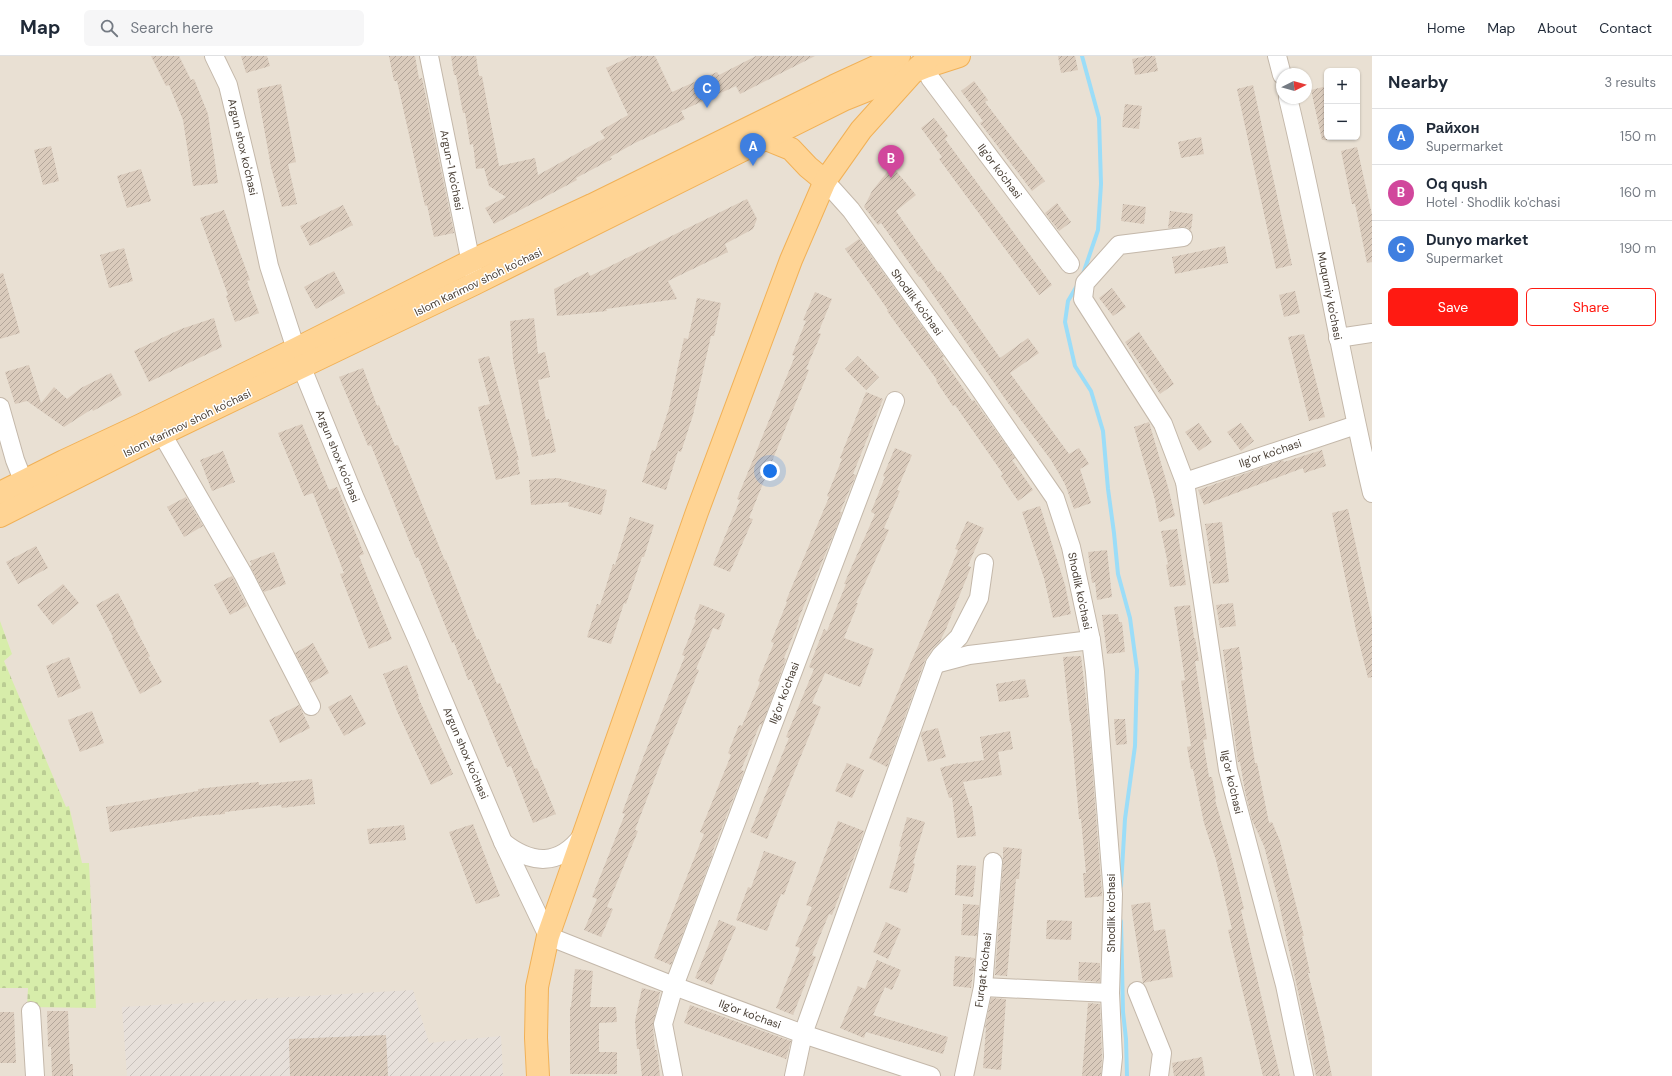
<!DOCTYPE html>
<meta charset="utf-8">
<style>
:root{--surface:#fff;--page:#f6f6f7;--text:#1f2937;--muted:#747a83;--line:#e0e1e3;--accent:#ff1a12}
body{margin:0;font-family:"DM Sans",sans-serif;background:var(--page);color:var(--text)}
.controls{position:absolute;right:12px;top:12px;display:grid;overflow:hidden;border-radius:6px;box-shadow:0 1px 3px #0004}
.controls button{width:36px;height:36px;display:grid;place-items:center;padding:0;border:0;border-bottom:1px solid var(--line);background:var(--surface);color:var(--text);font:20px sans-serif}
.compass{position:absolute;left:1276px;top:12px;width:36px;height:36px;border-radius:50%;background:var(--surface);box-shadow:0 1px 3px #0004;rotate:85deg}
.you{position:absolute;left:770px;top:415px;width:14px;height:14px;margin:-10px;border:3px solid #fff;border-radius:50%;background:#1a73e8;box-shadow:0 0 0 6px #1a73e833}
.badge{display:grid;place-items:center;width:26px;height:26px;border-radius:50%;background:var(--accent);color:#fff;font-size:13px;font-weight:700}
.pin{position:absolute;translate:-50% -33px;filter:drop-shadow(0 1px 2px #0008)}
.pin::after{content:'';position:absolute;top:21px;width:14px;height:12px;background:inherit;clip-path:polygon(0 0,100% 0,50% 100%)}
.list{margin:0;padding:0;list-style:none}
h2{display:flex;justify-content:space-between;align-items:center;height:52px;margin:0;padding:0 16px;font-size:17px}
h2 small{font-size:13px;font-weight:400;color:var(--muted)}
.list li{display:grid;grid-template-columns:26px 1fr auto;gap:12px;align-items:center;box-sizing:border-box;height:56px;padding:0 16px;border-top:1px solid var(--line)}
.list b{display:block;font-size:15px;white-space:nowrap}
.list p{margin:0;font-size:13px;white-space:nowrap;color:var(--muted)}
.list em{font-size:13px;font-style:normal;color:var(--muted)}
.actions{display:flex;gap:8px;padding:12px 16px}
.actions a{flex:1;padding:9px 0;border:1px solid var(--accent);border-radius:6px;text-align:center;font-size:14px;color:var(--accent)}
.actions .main{background:var(--accent);color:#fff}
.icon{flex:none;width:22px;height:22px;fill:none;stroke:currentColor;stroke-width:2;stroke-linecap:round;stroke-linejoin:round}
.map{position:relative;flex:none;width:1372px;height:1020px;overflow:hidden}
header{display:flex;align-items:center;gap:24px;box-sizing:border-box;height:56px;padding:0 20px;background:var(--surface);border-bottom:1px solid var(--line)}
header strong{font-size:19px}
nav{display:flex;gap:22px;margin-inline-start:auto;font-size:14px}
.search{width:280px;height:36px;background:var(--page);display:flex;align-items:center;gap:10px;box-sizing:border-box;padding:0 14px;border-radius:6px;color:var(--muted);font-size:15px}
main{display:flex}
aside{flex:1;background:var(--surface)}
.map>svg:first-child{display:block}
.residential{fill:#e9e0d3;fill-rule:evenodd}
.industrial{fill:url(#industrial-furrows)}
.cemetery{fill:url(#cemetery-stones)}
.lines{fill:none;stroke-linecap:round;stroke-linejoin:round}
.stream{stroke:#9bddf8;stroke-width:4}
.building{fill:url(#building-hatch)}
.minor-casing{stroke:#c4b8aa;stroke-width:20}
.major-casing{stroke:#f1b157;stroke-width:24}
.minor{stroke:#fff;stroke-width:18}
.major{stroke:#ffd494;stroke-width:22}
.labels{text-anchor:middle;dominant-baseline:central;stroke-width:3;stroke-linejoin:round;paint-order:stroke}
.street-label{font-size:11px;fill:#483e34;stroke:#fff}
</style>
<header>
<strong>Map</strong>
<div class="search"><svg class="icon" aria-label="search" viewBox="0 0 24 24"><circle cx="10" cy="10" r="6"/><path d="M15 15l6 6"/></svg>Search here</div>
<nav><a>Home</a><a>Map</a><a>About</a><a>Contact</a></nav>
</header>
<main>
<div class="map">
<svg width="1372" height="1020" viewBox="0 0 1372 1020">
<defs>
<pattern id="industrial-furrows" width="10" height="10" patternUnits="userSpaceOnUse"><rect width="10" height="10" fill="#e7e0da"/><path d="M-1 1l2-2M0 10L10 0M9 11l2-2" fill="none" stroke="#c8c1bc"/></pattern>
<pattern id="cemetery-stones" width="16" height="16" patternUnits="userSpaceOnUse"><rect width="16" height="16" fill="#d7edaa"/><path d="M2 7V4a2 2 0 0 1 4 0v3zM10 15v-3a2 2 0 0 1 4 0v3z" fill="#bacc93"/></pattern>
<pattern id="building-hatch" width="6" height="6" patternUnits="userSpaceOnUse"><rect width="6" height="6" fill="#dacbbc"/><path d="M-1 1l2-2M0 6l6-6M5 7l2-2" fill="none" stroke="#b3a69a"/></pattern>
</defs>
<rect width="100%" height="100%" fill="#f5eee5"/>
<path class="residential" d="M0 0H1372V1020H0ZM1327 15H1357V81H1327ZM1282 18H1306V42H1282Z"/>
<polygon class="industrial" points="413,934 429,987 501,980 503,1020 127,1020 122,951"/>
<polygon class="cemetery" points="0,565 12,598 4,605 66,751 69,750 82,807 89,807 96,952 27,951 28,932 0,932"/>
<g class="lines">
<g class="stream">
<polyline points="1082,221 1098,174 1101,128 1099,62 1082,0"/>
<polyline points="1078,228 1068,245 1065,266 1075,310 1091,335 1103,375 1108,433 1114,477 1118,518 1130,562 1137,614 1135,690 1125,763 1121,830"/>
<polyline points="1121,865 1123,956 1126,983 1127,1020"/>
</g>
</g>
<g class="building">
<polygon points="151,0 179,0 191,24 194,23 208,58 218,127 193,130 183,64 169,29 166,30"/>
<polygon points="241,0 267,0 270,10 246,17"/>
<polygon points="389,0 415,0 419,23 422,22 454,177 434,181 427,149 425,150 397,25 394,25"/>
<polygon points="451,0 476,0 479,20 482,20 499,110 535,102 538,119 605,82 600,75 628,59 606,12 632,0 655,0 672,36 717,16 719,19 756,0 815,0 740,38 736,30 681,55 685,63 633,88 610,101 612,103 576,122 577,124 494,168 485,152 506,141 489,130 484,112 476,113 473,88 470,89 465,57 463,57 456,19 454,19"/>
<polygon points="1058,0 1075,0 1078,14 1061,17"/>
<polygon points="1147,0 1155,0 1158,15 1135,19 1132,3"/>
<polygon points="974,25 988,44 985,46 1045,125 1032,135 980,67 983,65 961,35"/>
<polygon points="281,28 296,106 288,108 297,148 282,151 271,111 257,33"/>
<polygon points="1253,29 1292,209 1276,213 1237,33"/>
<polygon points="1327,30 1327,84 1322,84 1311,34"/>
<polygon points="1125,48 1142,50 1139,73 1122,71"/>
<polygon points="934,62 948,80 945,83 1052,229 1039,239 939,103 942,101 921,72"/>
<polygon points="1201,81 1204,98 1181,102 1178,86"/>
<polygon points="51,90 59,125 43,129 34,94"/>
<polygon points="1357,91 1372,159 1372,206 1367,207 1355,148 1352,148 1341,95"/>
<polygon points="892,110 916,139 896,155 938,216 940,215 1000,302 1028,282 1039,297 1010,317 1069,398 1079,392 1089,408 1080,413 1091,447 1074,453 1065,428 1051,404 1008,347 920,220 919,221 881,167 878,169 864,151 872,135"/>
<polygon points="141,113 151,145 127,152 117,120"/>
<polygon points="747,143 757,163 753,173 725,188 728,196 668,225 677,243 606,253 607,255 557,260 554,233 588,216 590,220"/>
<polygon points="1057,147 1071,166 1059,175 1045,157"/>
<polygon points="1123,148 1146,151 1144,168 1121,165"/>
<polygon points="343,149 353,169 310,190 300,170"/>
<polygon points="224,154 250,224 247,225 259,257 235,266 226,240 228,239 200,162"/>
<polygon points="1170,155 1193,158 1191,174 1187,171 1182,171 1168,172"/>
<polygon points="859,183 944,301 942,302 972,345 974,344 1015,402 1012,404 1033,434 1018,445 1001,420 1003,418 955,349 953,350 936,325 937,324 887,255 888,254 845,193"/>
<polygon points="1225,190 1228,207 1175,218 1172,201"/>
<polygon points="124,192 133,225 109,232 100,199"/>
<polygon points="334,215 345,237 316,253 304,231"/>
<polygon points="3,217 20,277 0,283 0,218"/>
<polygon points="1112,232 1126,251 1113,260 1099,242"/>
<polygon points="1295,235 1300,257 1284,261 1279,239"/>
<polygon points="815,236 832,243 818,277 821,278 806,313 809,314 749,462 753,463 730,516 713,509 740,444 737,443 795,300 792,299 806,265 803,264"/>
<polygon points="697,242 721,247 714,280 711,280 693,359 681,396 678,395 666,434 642,426 652,394 655,395 669,352 684,282 688,283"/>
<polygon points="214,262 222,291 149,326 134,295 181,273"/>
<polygon points="534,262 538,298 545,296 550,321 538,324 546,364 549,363 556,396 532,401 513,303 510,265"/>
<polygon points="1139,276 1174,328 1160,338 1125,286"/>
<polygon points="1304,278 1325,361 1309,365 1288,281"/>
<polygon points="489,300 519,404 517,404 520,418 496,424 478,351 490,348 478,303"/>
<polygon points="858,300 879,321 866,334 845,313"/>
<polygon points="29,309 41,347 54,331 67,343 81,332 111,317 122,339 93,355 92,353 64,371 27,345 15,348 5,316"/>
<polygon points="363,312 377,350 379,349 395,390 398,389 445,505 446,504 477,584 479,583 497,628 500,627 535,713 537,712 556,758 533,767 511,710 507,711 471,623 468,624 454,586 452,587 418,501 416,502 371,389 368,390 339,321"/>
<polygon points="866,336 883,343 853,418 856,419 840,456 842,456 836,472 798,564 799,565 784,602 786,603 762,669 760,668 741,714 744,715 712,797 713,797 671,909 654,902 704,778 700,776 731,699 728,697 739,669 742,670 760,626 758,625 774,587 771,586 787,546 786,545 829,441 827,440 842,403 840,402"/>
<polygon points="1149,366 1168,431 1175,460 1159,466 1155,444 1134,371"/>
<polygon points="1199,367 1212,386 1199,395 1185,376"/>
<polygon points="1241,367 1254,385 1241,395 1227,376"/>
<polygon points="302,368 329,434 337,431 364,498 359,500 392,583 369,593 340,518 344,517 313,437 304,440 278,377"/>
<polygon points="895,392 912,399 897,434 900,435 884,472 889,474 856,547 858,547 844,582 874,593 860,631 825,617 812,647 821,651 767,783 750,776 789,682 786,681 814,613 809,611 824,573 827,575 846,528 844,528 875,458 871,456 885,421 883,420"/>
<polygon points="1322,394 1326,410 1304,417 1303,412 1204,449 1198,434 1283,404 1284,406"/>
<polygon points="223,395 235,426 212,435 200,404"/>
<polygon points="558,422 607,434 601,459 568,450 569,446 531,449 529,424"/>
<polygon points="186,441 203,470 184,481 167,451"/>
<polygon points="1040,450 1065,529 1071,558 1053,562 1044,522 1022,456"/>
<polygon points="1348,453 1372,564 1372,621 1368,622 1356,574 1332,457"/>
<polygon points="630,461 654,469 644,501 642,501 626,548 624,547 611,588 587,581 597,548 600,549 613,508 615,509"/>
<polygon points="967,465 984,472 968,510 971,511 946,573 940,585 932,593 925,604 887,711 869,702 925,574 958,494 955,493"/>
<polygon points="1222,466 1229,526 1213,528 1209,505 1211,505 1205,468"/>
<polygon points="1177,473 1186,529 1170,531 1166,509 1168,508 1161,475"/>
<polygon points="36,490 48,512 18,528 6,506"/>
<polygon points="1107,494 1112,541 1097,544 1095,526 1092,527 1088,496"/>
<polygon points="274,496 286,528 264,536 250,510 252,509 250,505"/>
<polygon points="232,520 247,550 230,559 214,529"/>
<polygon points="63,528 79,547 53,569 37,549"/>
<polygon points="118,537 134,567 133,568 150,600 148,601 162,626 140,638 112,582 113,581 96,549"/>
<polygon points="1233,547 1236,570 1220,572 1216,549"/>
<polygon points="700,548 725,558 719,574 713,572 696,613 699,614 661,706 635,774 638,775 607,851 613,853 601,881 584,874 597,843 592,841 625,758 622,757 644,699 685,600 682,599 696,564 694,563"/>
<polygon points="1190,549 1194,582 1195,582 1199,605 1195,605 1207,683 1203,684 1209,721 1212,721 1216,743 1215,744 1229,792 1244,853 1241,854 1280,1020 1263,1020 1228,874 1232,873 1216,804 1204,767 1193,713 1191,713 1187,691 1191,690 1181,625 1185,624 1174,551"/>
<polygon points="1118,558 1119,566 1122,566 1125,596 1107,598 1102,559"/>
<polygon points="313,587 329,617 311,627 295,597"/>
<polygon points="1239,591 1243,614 1241,614 1255,707 1257,707 1269,767 1272,766 1280,785 1298,857 1304,880 1302,880 1310,917 1308,917 1325,983 1324,983 1332,1020 1316,1020 1279,847 1264,790 1252,764 1245,735 1240,706 1238,706 1223,594"/>
<polygon points="1081,600 1089,669 1102,838 1102,840 1085,842 1083,817 1086,817 1081,763 1079,763 1071,667 1070,667 1063,601"/>
<polygon points="69,601 81,632 58,642 46,610"/>
<polygon points="407,609 419,641 418,641 453,718 431,729 397,655 383,618"/>
<polygon points="1025,623 1029,641 999,646 996,628"/>
<polygon points="351,639 366,668 344,680 328,651"/>
<polygon points="299,649 310,672 280,687 269,664"/>
<polygon points="92,655 104,687 80,696 68,664"/>
<polygon points="1114,663 1125,663 1127,688 1116,689"/>
<polygon points="938,672 946,701 928,706 921,679 922,676"/>
<polygon points="1010,675 1013,693 998,696 1002,719 963,726 970,750 972,750 976,780 957,782 952,741 949,742 940,712 958,707 958,708 984,704 980,681"/>
<polygon points="847,707 864,714 852,742 835,735"/>
<polygon points="312,723 315,748 282,752 281,749 225,756 225,758 192,761 192,762 110,776 106,751 198,735 198,733 259,726 259,729"/>
<polygon points="907,761 925,766 913,807 915,808 907,837 889,832 901,791 899,790"/>
<polygon points="838,765 864,775 832,859 829,858 812,899 816,901 793,959 776,952 800,892 795,890 812,851 806,849"/>
<polygon points="473,768 500,840 476,848 449,776"/>
<polygon points="404,769 406,784 369,788 367,773"/>
<polygon points="1003,791 1022,793 1019,823 1016,823 1007,920 995,919 1003,807"/>
<polygon points="764,795 796,806 784,839 781,838 767,875 736,864 748,831 751,832"/>
<polygon points="957,809 976,810 973,841 955,839"/>
<polygon points="1150,846 1154,875 1165,873 1173,921 1143,927 1131,849"/>
<polygon points="963,848 979,849 977,880 961,879"/>
<polygon points="719,864 736,871 712,929 695,922"/>
<polygon points="1047,864 1072,865 1071,884 1046,883"/>
<polygon points="886,866 901,873 888,903 873,896"/>
<polygon points="955,900 975,902 971,932 953,930"/>
<polygon points="877,904 901,914 892,934 885,931 873,959 948,981 943,998 866,976 864,982 840,972 858,930 865,933"/>
<polygon points="1079,906 1100,907 1100,926 1078,924"/>
<polygon points="575,913 593,915 590,951 616,951 617,966 599,967 599,996 617,996 617,1018 570,1018 570,951 571,951"/>
<polygon points="642,932 660,936 653,970 655,994 657,994 660,1020 642,1020 639,993 637,993 635,965"/>
<polygon points="991,942 1006,943 1001,1014 983,1012 986,972 985,972"/>
<polygon points="1088,947 1100,948 1102,1001 1101,1020 1082,1020"/>
<polygon points="690,949 791,985 786,1003 684,967"/>
<polygon points="47,955 68,955 70,1008 73,1008 73,1020 52,1020 51,991 48,991"/>
<polygon points="0,956 14,956 16,1007 0,1007"/>
<polygon points="386,979 388,1020 290,1020 289,983"/>
<polygon points="1202,1001 1205,1020 1174,1020 1172,1007"/>
</g>
<g class="lines">
<defs>
<g id="minor">
<polyline points="214,0 228,29 251,125 269,210 302,312 354,440 418,585 503,786 548,880 674,930 803,978 931,1020"/>
<polyline points="429,0 473,217"/>
<polyline points="1277,0 1282,19"/>
<polyline points="930,22 1070,208"/>
<path d="M1288 42C1320 173 1341 306 1372 437"/>
<polyline points="825,125 851,154 977,329 1055,442 1071,491 1091,584 1095,616 1113,838 1110,937 1113,1001 1111,1020"/>
<polyline points="1183,181 1119,189 1085,227 1083,243 1163,368 1185,426 1228,714 1285,929 1304,1020"/>
<polyline points="1338,282 1372,277"/>
<polyline points="0,351 15,404 28,437"/>
<polyline points="162,378 243,518 311,650"/>
<polyline points="1185,426 1356,369"/>
<polyline points="935,608 969,599 1091,584"/>
<path d="M503 786C532 809 559 810 582 780"/>
<polyline points="983,931 1110,937"/>
<polyline points="1137,935 1162,997 1159,1020"/>
<polyline points="31,955 35,1020"/>
<polyline points="673,1020 663,968 674,930 895,345"/>
<polyline points="794,1020 803,978 935,608 941,599 959,581 979,542 984,507"/>
<polyline points="964,1020 983,931 993,806"/>
</g>
<g id="major">
<polyline points="766,83 791,93 808,111 825,125"/>
<polyline points="0,437 64,405 141,369 296,293 471,205 592,149 834,30 899,0"/>
<polyline points="0,460 162,378 474,228 845,43 925,11 959,0"/>
<polyline points="538,1020 536,982 537,931 548,880 697,456 791,204 825,125 861,74 914,15 931,0"/>
</g>
</defs>
<use href="#minor" class="minor-casing"/>
<use href="#major" class="major-casing"/>
<use href="#minor" class="minor"/>
<use href="#major" class="major"/>
</g>
<g class="labels">
<g class="street-label">
<text transform="translate(243 91) rotate(77)">Argun shox ko'chasi</text>
<text transform="translate(452 114) rotate(79)">Argun-1 ko'chasi</text>
<text transform="translate(1000 115) rotate(53)">Ilg'or ko'chasi</text>
<text transform="translate(478 226) rotate(-26)">Islom Karimov shoh ko'chasi</text>
<text transform="translate(1330 240) rotate(79)">Muqumiy ko'chasi</text>
<text transform="translate(917 246) rotate(54)">Shodlik ko'chasi</text>
<text transform="translate(187 367) rotate(-26)">Islom Karimov shoh ko'chasi</text>
<text transform="translate(1270 397) rotate(-19)">Ilg'or ko'chasi</text>
<text transform="translate(338 400) rotate(68)">Argun shox ko'chasi</text>
<text transform="translate(1080 535) rotate(78)">Shodlik ko'chasi</text>
<text transform="translate(784 637) rotate(-69)">Ilg'or ko'chasi</text>
<text transform="translate(466 697) rotate(67)">Argun shox ko'chasi</text>
<text transform="translate(1232 726) rotate(77)">Ilg'or ko'chasi</text>
<text transform="translate(1111 857) rotate(-90)">Shodlik ko'chasi</text>
<text transform="translate(983 914) rotate(-83)">Furqat ko'chasi</text>
<text transform="translate(750 958) rotate(20)">Ilg'or ko'chasi</text>
</g>
</g>
</svg>
<div class="controls">
<button>+</button>
<button>−</button>
</div>
<svg class="compass" viewBox="-18 -18 36 36"><path d="M0-13l5 13h-10z" fill="#e53935"/><path d="M0 13l5-13h-10z" fill="#747a83"/></svg>
<div class="you"></div>
<div class="pin badge" style="left:753px;top:110px;background:#3f7fe0">A</div>
<div class="pin badge" style="left:891px;top:122px;background:#d1479c">B</div>
<div class="pin badge" style="left:707px;top:52px;background:#3f7fe0">C</div>
</div>
<aside>
<h2>Nearby<small>3 results</small></h2>
<ul class="list">
<li><span class="badge" style="background:#3f7fe0">A</span><div><b>Райхон</b><p>Supermarket</p></div><em>150 m</em></li>
<li><span class="badge" style="background:#d1479c">B</span><div><b>Oq qush</b><p>Hotel · Shodlik ko'chasi</p></div><em>160 m</em></li>
<li><span class="badge" style="background:#3f7fe0">C</span><div><b>Dunyo market</b><p>Supermarket</p></div><em>190 m</em></li>
</ul>
<div class="actions"><a class="main">Save</a><a>Share</a></div>
</aside>
</main>
